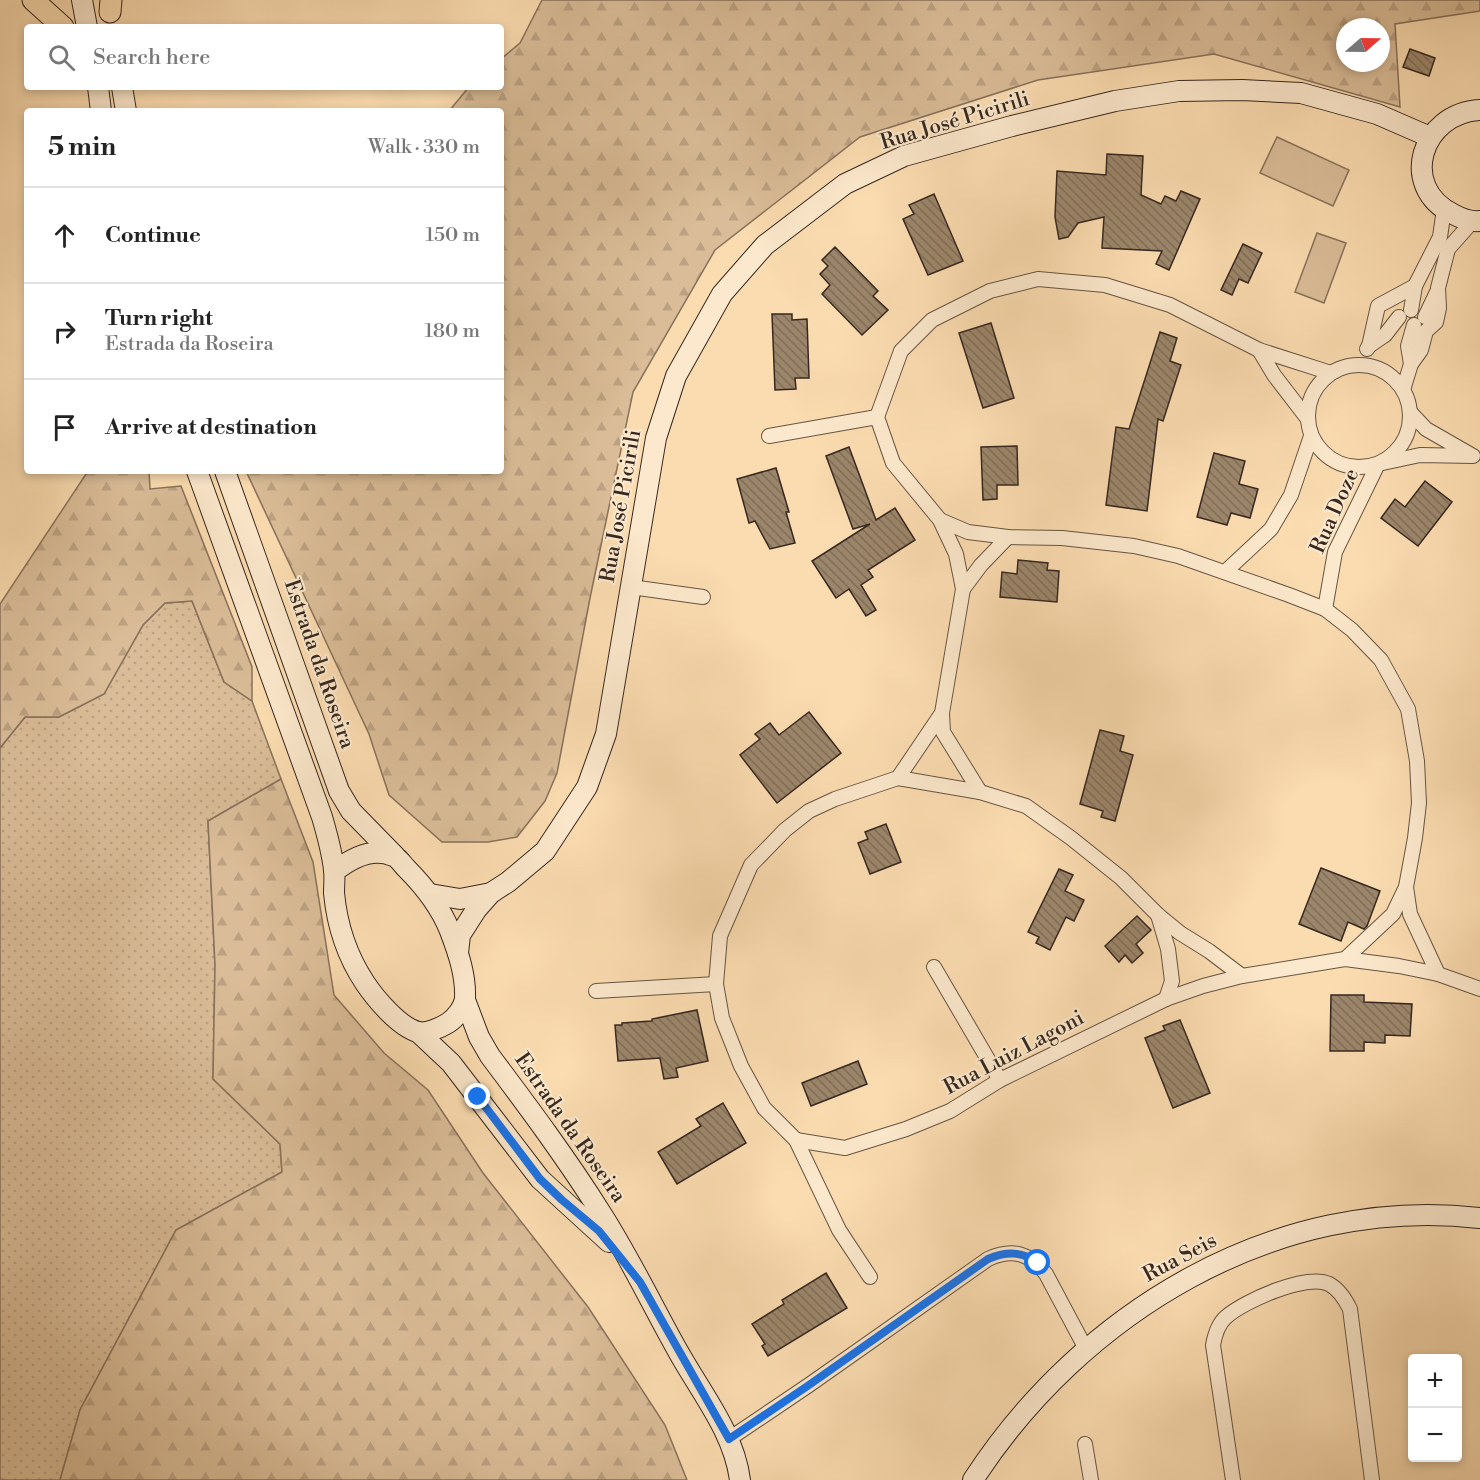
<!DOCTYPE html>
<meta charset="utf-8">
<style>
:root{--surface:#fff;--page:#f2f2f2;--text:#222;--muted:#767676;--line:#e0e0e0}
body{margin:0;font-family:"Libre Bodoni",serif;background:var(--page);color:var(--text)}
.controls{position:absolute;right:18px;bottom:18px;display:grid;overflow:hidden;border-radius:6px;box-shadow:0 3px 9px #0003}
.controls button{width:54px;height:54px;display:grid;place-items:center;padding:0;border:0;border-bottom:2px solid var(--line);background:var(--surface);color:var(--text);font:30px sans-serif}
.compass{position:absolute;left:1336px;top:18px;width:54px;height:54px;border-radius:50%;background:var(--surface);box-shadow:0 3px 9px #0003;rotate:70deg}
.stop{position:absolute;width:18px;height:18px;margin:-14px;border:4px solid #1a73e8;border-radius:50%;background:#fff}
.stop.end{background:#1a73e8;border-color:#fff;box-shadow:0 2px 6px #0008}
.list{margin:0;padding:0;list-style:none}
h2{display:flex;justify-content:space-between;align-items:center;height:78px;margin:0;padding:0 24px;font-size:26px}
h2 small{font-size:20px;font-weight:400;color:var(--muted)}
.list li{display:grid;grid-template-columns:39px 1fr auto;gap:18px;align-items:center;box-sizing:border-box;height:96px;padding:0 24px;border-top:2px solid var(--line)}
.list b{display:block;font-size:22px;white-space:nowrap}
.list p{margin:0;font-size:20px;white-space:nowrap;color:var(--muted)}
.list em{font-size:20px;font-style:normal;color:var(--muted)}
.icon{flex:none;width:33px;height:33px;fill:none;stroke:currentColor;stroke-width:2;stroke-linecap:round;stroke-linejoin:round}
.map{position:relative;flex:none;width:1480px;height:1480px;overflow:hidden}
.search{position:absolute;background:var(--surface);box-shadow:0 3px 9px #0003;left:24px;top:24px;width:480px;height:66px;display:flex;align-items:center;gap:15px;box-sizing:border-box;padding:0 21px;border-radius:6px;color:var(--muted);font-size:22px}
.panel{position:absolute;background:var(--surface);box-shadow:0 3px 9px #0003;left:24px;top:108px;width:480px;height:366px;border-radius:6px}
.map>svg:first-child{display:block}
.green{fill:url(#green-dots);stroke:#88725c;stroke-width:1.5}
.forest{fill:url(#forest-firs);stroke:#88725c;stroke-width:1.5;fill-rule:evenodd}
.pitch{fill:#dabd98;stroke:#88725c;stroke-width:1.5}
.building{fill:url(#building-back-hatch);stroke:#362820;stroke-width:1.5}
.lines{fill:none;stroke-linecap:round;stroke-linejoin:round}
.street-casing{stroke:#675544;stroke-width:16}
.secondary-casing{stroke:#362820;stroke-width:22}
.primary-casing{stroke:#362820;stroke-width:23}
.street{stroke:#fce8cc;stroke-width:14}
.secondary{stroke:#fce8cc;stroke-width:20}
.primary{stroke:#fbdcb0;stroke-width:21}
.route{stroke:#1a73e8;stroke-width:8}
.labels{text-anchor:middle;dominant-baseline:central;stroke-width:4.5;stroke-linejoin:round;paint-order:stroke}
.street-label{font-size:21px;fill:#362820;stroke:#fce8cc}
</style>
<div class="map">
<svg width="1480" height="1480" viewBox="0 0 1480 1480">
<defs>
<pattern id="green-dots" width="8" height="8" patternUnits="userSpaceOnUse" patternTransform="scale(1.5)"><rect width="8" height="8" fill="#dabd98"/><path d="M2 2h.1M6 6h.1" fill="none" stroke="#bca283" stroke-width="1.8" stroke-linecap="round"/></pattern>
<pattern id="forest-firs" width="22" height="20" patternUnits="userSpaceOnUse" patternTransform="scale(1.5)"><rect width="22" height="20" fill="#dabd98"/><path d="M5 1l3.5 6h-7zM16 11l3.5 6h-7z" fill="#bca283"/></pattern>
<pattern id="building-back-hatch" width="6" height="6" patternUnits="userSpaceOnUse" patternTransform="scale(1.5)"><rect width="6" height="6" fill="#9c866b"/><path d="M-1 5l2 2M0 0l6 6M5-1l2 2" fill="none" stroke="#806e58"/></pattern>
</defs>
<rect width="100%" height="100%" fill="#fbdcb0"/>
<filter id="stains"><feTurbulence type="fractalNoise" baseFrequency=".00333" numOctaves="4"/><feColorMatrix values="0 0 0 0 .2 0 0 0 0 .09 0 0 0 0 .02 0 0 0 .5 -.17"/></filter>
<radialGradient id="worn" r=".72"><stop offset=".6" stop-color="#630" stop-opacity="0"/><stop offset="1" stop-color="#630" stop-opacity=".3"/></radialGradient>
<polygon class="green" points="192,601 224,682 252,701 281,779 208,821 215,965 213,1079 280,1144 282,1172 176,1230 80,1410 60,1480 0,1480 0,748 25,717 59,717 104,694 143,625 165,603"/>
<g class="forest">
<path d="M542 0H1480V11L1395 24 1400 107 1214 54 1038 80 860 137 715 250 633 392 590 598 557 773 545 801 517 837 488 842H442L389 795 369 734 246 471H501V111H449L469 87H501V59L520 43ZM1345 27H1381V63H1345Z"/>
<polygon points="88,471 149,471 150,489 181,486 252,667 252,701 224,682 192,601 165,603 143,625 104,694 59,717 25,717 0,748 0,604"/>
<polygon points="281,779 313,862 334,995 384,1053 428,1090 483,1173 588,1307 665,1425 687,1480 60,1480 80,1410 176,1230 282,1172 280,1144 213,1079 215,965 208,821"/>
</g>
<g class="pitch">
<polygon points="1277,137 1349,170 1333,206 1260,173"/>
<polygon points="1317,233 1346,243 1324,303 1295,292"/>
</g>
<g class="building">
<polygon points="1410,49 1435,58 1429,76 1403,67"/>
<polygon points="1107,154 1143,156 1141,195 1161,204 1165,196 1176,201 1181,191 1200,199 1169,270 1156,264 1162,251 1102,248 1104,217 1078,223 1068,237 1059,239 1055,217 1057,171 1106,175"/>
<polygon points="934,194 963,261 928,275 903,219 914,214 909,205"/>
<polygon points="1243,244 1262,253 1248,283 1239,279 1232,295 1221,290"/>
<polygon points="835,247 878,291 873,296 888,310 862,335 822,294 830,285 820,274 828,266 822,260"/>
<polygon points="772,314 792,314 792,320 807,319 809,378 795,378 796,389 775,390"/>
<polygon points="991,323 1014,398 983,408 959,333"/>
<polygon points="1160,332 1177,338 1170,361 1181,365 1163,421 1158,419 1147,511 1106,505 1116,427 1129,429"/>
<polygon points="1017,446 1018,485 997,485 997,499 983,500 981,447"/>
<polygon points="849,447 876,520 895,508 915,540 868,570 873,577 861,585 876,610 866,616 849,589 836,598 812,561 870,524 853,529 826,456"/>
<polygon points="1214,453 1245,461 1239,484 1258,489 1250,518 1231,513 1227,525 1197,517"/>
<polygon points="776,468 789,512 786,512 795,543 770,549 755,521 749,523 737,479"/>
<polygon points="1425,481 1452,502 1418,546 1381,518 1395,499 1405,507"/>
<polygon points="1018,560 1048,563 1047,570 1059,571 1057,602 1000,597 1002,572 1017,574"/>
<polygon points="809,712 841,753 777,803 740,755 760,739 755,734 770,723 779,735"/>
<polygon points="1100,730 1124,736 1120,751 1133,755 1115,821 1101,817 1103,811 1080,804"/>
<polygon points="886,824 901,862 870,874 858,843 868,839 865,832"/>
<polygon points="1321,868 1380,891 1367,926 1364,929 1348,922 1341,941 1299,924"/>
<polygon points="1059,869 1073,875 1065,891 1084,900 1074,921 1066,917 1050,950 1036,943 1039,937 1028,932"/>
<polygon points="1137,916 1151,930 1136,944 1143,953 1132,963 1125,955 1119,962 1105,946"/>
<polygon points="1331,995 1364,995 1364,1002 1412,1004 1410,1036 1385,1035 1385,1043 1364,1042 1364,1051 1330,1051"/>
<polygon points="697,1010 708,1061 676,1068 678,1077 664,1079 660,1058 618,1061 615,1025 622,1025 622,1023 652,1021 652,1019"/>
<polygon points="1180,1020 1210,1093 1173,1108 1145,1038 1165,1030 1163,1026"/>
<polygon points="858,1061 867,1084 811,1106 802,1083"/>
<polygon points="723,1103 746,1143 677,1184 658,1152 701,1126 696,1119"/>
<polygon points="826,1273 847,1308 768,1356 762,1346 765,1344 752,1324 784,1304 782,1300"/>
</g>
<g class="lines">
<defs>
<g id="street">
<polyline points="1411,310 1415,286 1440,237 1444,209"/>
<polyline points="1425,317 1437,292"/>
<polyline points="1369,346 1378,306 1415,286"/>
<polyline points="1367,349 1369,346 1385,335 1399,317"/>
<polyline points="1411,364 1408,346 1414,325"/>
<circle cx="1359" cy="416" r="51"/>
<polyline points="1403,390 1411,364 1421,350 1426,331 1436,322 1439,308 1438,288 1448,249 1472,222"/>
<polyline points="1307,418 1274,375 1259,350 1331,373"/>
<polyline points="769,436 877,417"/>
<polyline points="940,520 968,532 1008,537 1062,538 1134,546 1178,556 1289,595 1325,609 1352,630 1381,660 1408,709 1417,761 1419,803 1415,838 1406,887 1393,914 1345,959"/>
<polyline points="1225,572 1271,529 1291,495 1311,436"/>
<polyline points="631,587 703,597"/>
<polyline points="963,589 981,565 1008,537"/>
<polyline points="1325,609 1335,552 1378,464 1420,455 1473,456 1426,429 1410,412"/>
<polyline points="942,713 943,732 980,792"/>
<polyline points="898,778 942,713 963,589 956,554 940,520 893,463 877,417 901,351 932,320 990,291 1038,279 1105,285 1170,305 1259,350"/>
<polyline points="1406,887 1410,914 1438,974"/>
<polyline points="1158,915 1168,949 1172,981 1166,999"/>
<polyline points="934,967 1000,1080"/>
<polyline points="596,991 716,984"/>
<polyline points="796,1140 845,1148 906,1129 950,1111 1000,1080 1166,999 1203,986 1242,976 1345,959 1399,966 1438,974 1480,989"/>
<polyline points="870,1277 839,1230 796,1140 764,1108 741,1066 722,1018 716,984 720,936 751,865 785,830 809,811 835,799 898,778 980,792 1026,806 1071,838 1121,878 1158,915 1180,933 1209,951 1242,976"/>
<path d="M729 1439 809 1385 988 1259C1013 1248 1030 1253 1046 1274L1086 1349"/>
<polyline points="1085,1444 1091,1480"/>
<path d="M1233 1480 1213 1345C1215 1334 1218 1324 1226 1317 1244 1301 1307 1273 1329 1284 1339 1289 1345 1299 1350 1309L1372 1480"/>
</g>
<g id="secondary">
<polyline points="82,0 87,27"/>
<polyline points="98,87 101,111"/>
<polyline points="122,87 126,111"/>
<path d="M1480 110C1421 113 1398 187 1453 214 1462 219 1470 222 1480 221"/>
<path d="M197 471 322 817C327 834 332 852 334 870 335 878 334 885 334 893 337 925 347 956 365 983 375 998 399 1027 418 1032 426 1034 440 1028 448 1023 456 1018 464 1007 465 998 466 975 458 952 450 931 440 906 425 887 406 868 402 864 398 857 393 856 372 847 350 859 334 872"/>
<polyline points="225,471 339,791 351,811 395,856"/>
<polyline points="430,894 460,899 491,893"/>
<polyline points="458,953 460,935 476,910 491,893 508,882 545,851 587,787 606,734 656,438 676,376 722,294 765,245 845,184 904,156 1012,126 1115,101 1179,91 1242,90 1301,93 1377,114 1430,137"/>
<path d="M465 1000 479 1037 490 1056C529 1108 567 1159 601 1213 630 1258 653 1307 679 1353 702 1394 734 1433 740 1480"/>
<polyline points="418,1032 451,1063 540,1179 609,1242"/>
<path d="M973 1480C1081 1313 1276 1194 1480 1218"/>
</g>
<g id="primary">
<polyline points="33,0 63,27"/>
<polyline points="110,12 111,0"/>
</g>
</defs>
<use href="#street" class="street-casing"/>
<use href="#secondary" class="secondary-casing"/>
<use href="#primary" class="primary-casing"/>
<use href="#street" class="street"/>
<use href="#secondary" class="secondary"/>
<use href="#primary" class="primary"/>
</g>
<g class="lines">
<path class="route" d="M478 1097 540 1179 562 1200 599 1231 640 1282 729 1439 809 1385 988 1259C1006 1251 1022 1251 1038 1263"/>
</g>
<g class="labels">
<g class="street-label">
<text transform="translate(955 121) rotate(-17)">Rua José Picirili</text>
<text transform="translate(621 506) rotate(-80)">Rua José Picirili</text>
<text transform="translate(1335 511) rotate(-66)">Rua Doze</text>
<text transform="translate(319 664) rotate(71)">Estrada da Roseira</text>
<text transform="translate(1014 1053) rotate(-28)">Rua Luiz Lagoni</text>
<text transform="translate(570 1128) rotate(55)">Estrada da Roseira</text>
<text transform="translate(1180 1258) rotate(-28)">Rua Seis</text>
</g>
</g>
<rect width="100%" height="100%" filter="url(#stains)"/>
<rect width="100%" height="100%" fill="url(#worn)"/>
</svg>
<div class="controls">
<button>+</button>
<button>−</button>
</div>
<svg class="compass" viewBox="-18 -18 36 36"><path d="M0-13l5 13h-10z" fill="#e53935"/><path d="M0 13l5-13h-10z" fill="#767676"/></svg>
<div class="stop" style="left:1038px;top:1263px"></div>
<div class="stop end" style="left:478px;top:1097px"></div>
<div class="search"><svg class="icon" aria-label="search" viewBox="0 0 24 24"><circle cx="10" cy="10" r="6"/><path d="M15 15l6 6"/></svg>Search here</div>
<section class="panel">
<h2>5 min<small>Walk · 330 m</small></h2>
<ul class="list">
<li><svg class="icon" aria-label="ahead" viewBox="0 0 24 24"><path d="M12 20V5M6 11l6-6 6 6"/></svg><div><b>Continue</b></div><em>150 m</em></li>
<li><svg class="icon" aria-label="right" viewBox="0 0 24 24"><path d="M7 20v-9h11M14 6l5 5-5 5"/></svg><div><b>Turn right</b><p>Estrada da Roseira</p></div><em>180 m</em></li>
<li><svg class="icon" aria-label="arrive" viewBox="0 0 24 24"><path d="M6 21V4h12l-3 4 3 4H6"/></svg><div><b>Arrive at destination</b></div></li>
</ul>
</section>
</div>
